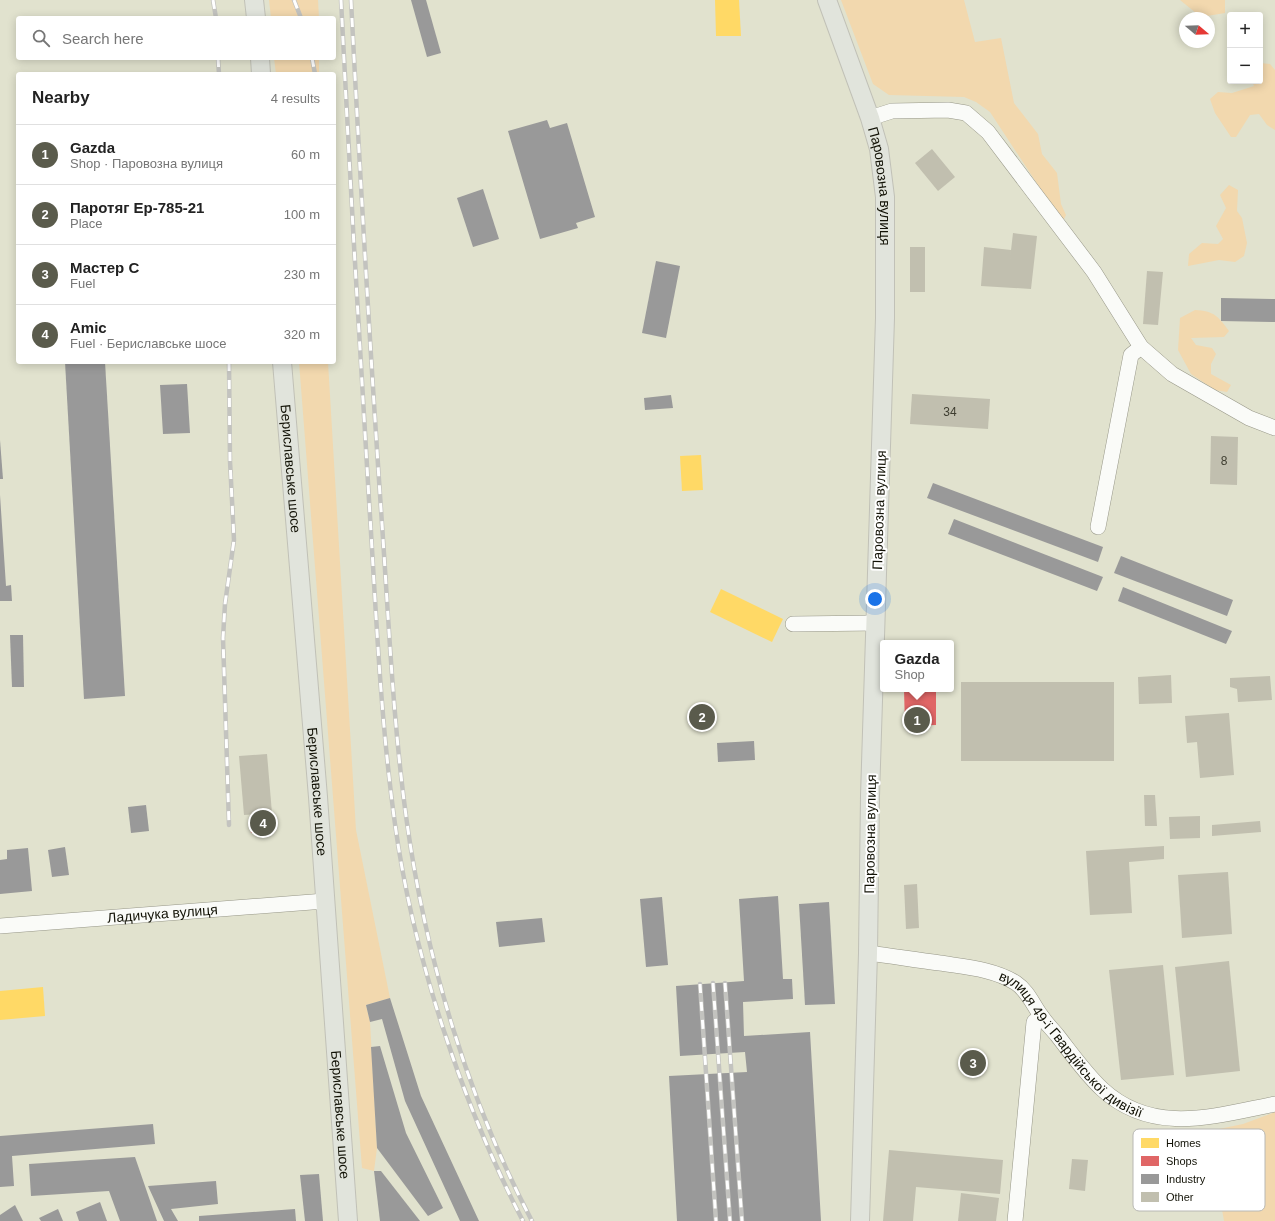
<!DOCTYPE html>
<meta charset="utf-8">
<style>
:root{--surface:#fff;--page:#f2f2f2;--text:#222;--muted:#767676;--line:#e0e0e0;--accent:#5a5b4c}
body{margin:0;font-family:Helvetica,sans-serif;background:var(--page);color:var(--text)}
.controls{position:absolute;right:12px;top:12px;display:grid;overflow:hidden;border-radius:4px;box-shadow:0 2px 10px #0003}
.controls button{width:36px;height:36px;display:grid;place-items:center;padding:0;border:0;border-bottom:1px solid var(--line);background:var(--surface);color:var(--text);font:20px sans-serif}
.compass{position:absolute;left:1179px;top:12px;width:36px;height:36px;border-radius:50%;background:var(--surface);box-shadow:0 2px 10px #0003;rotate:109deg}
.you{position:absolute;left:875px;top:599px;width:14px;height:14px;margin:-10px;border:3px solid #fff;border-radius:50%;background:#1a73e8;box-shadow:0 0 0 6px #1a73e833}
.badge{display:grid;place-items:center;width:26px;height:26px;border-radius:50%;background:var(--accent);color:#fff;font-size:13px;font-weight:700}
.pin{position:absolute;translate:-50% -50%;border:2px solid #fff;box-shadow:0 1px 4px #0006}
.popup{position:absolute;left:880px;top:640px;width:74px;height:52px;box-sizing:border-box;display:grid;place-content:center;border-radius:4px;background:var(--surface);filter:drop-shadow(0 1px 3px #0005);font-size:13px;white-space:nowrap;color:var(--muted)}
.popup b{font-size:15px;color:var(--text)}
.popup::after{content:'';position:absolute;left:50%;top:100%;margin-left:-8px;border:8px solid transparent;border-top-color:var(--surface)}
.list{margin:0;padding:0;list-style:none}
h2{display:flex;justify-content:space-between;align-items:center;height:52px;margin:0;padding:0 16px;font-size:17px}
h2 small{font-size:13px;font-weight:400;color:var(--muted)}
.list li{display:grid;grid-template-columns:26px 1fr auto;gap:12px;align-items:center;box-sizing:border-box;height:60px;padding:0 16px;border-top:1px solid var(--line)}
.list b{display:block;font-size:15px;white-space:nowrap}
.list p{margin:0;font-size:13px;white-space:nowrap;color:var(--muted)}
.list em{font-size:13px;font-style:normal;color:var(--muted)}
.icon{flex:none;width:22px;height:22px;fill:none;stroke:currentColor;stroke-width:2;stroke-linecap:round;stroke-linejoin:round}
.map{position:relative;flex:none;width:1275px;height:1221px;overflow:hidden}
.search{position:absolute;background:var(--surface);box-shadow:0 2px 10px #0003;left:16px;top:16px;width:320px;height:44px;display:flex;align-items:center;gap:10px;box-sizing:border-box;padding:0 14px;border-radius:4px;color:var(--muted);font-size:15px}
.panel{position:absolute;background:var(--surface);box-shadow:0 2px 10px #0003;left:16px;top:72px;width:320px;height:292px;border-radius:4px}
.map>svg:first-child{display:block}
.green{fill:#f2d8ae}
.homes{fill:#ffd966}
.shops{fill:#e06666}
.industry{fill:#999}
.building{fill:#c1bfaf}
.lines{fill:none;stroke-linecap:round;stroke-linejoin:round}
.minor-casing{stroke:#969687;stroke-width:16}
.major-casing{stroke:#c1c1b7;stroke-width:20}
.minor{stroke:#fafbf8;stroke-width:15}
.major{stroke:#e1e4dc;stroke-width:18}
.rail-casing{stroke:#c3c3bf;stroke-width:4.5}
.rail{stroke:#fff;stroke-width:3;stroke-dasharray:9;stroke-linecap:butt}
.labels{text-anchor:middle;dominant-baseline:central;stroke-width:4;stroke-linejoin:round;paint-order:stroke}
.number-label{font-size:12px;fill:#3e3d30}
.street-label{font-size:14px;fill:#121206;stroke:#fff}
.key{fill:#fff;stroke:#b8b8b4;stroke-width:1}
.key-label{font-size:11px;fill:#121206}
</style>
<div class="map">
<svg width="1275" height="1221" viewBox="0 0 1275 1221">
<rect width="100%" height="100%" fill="#e1e2ce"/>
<g class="green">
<polygon points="269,0 318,0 319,18 271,18"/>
<polygon points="841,0 964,0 975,42 1001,38 1014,103 1038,134 1042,154 1057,173 1061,204 1066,215 1064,219 1057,214 990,112 976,102 964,97 889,95 873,84"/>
<polygon points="1180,0 1225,0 1225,13 1201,17"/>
<polygon points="274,58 319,58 319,74 276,74"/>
<polygon points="1260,63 1270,64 1275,70 1275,130 1267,125 1259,114 1250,115 1236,137 1231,137 1215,113 1210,99 1218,92 1232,93 1254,86 1252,81 1260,81"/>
<polygon points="1229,185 1238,190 1237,211 1242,218 1247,243 1244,256 1235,262 1219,260 1188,266 1189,254 1202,243 1218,244 1223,239 1216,226 1226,208 1220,195"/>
<path d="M1195 310C1214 311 1218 316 1229 331L1224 337 1191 338 1196 345 1212 348 1216 354 1211 364V374L1231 385 1227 392 1215 390 1191 374 1178 350 1180 318Z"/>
<polygon points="299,362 328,362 356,830 390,998 366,1005 370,1022 377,1148 374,1171 362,1168"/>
<polygon points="1275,1112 1275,1221 1224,1221 1220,1198 1184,1179 1184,1161 1209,1131 1243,1124"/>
</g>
<g class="homes">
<polygon points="715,0 739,0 741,36 716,36"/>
<polygon points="701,455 703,490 682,491 680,456"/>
<polygon points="721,589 783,619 772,642 710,612"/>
<polygon points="43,987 45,1016 0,1020 0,991"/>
</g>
<g class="shops">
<polygon points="904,689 936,689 936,725 905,726"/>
<polygon points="273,813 275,831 251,833 250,815"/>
<polygon points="1145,1170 1159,1170 1159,1182 1146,1183"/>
</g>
<g class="industry">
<polygon points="411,0 426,0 441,53 427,57"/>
<polygon points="547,120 550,128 567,123 595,217 576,223 578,228 540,239 508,131"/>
<polygon points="483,189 499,239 473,247 457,198"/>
<polygon points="656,261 680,266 666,338 642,333"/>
<polygon points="1221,298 1275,299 1275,322 1221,321"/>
<polygon points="65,362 105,362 125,696 84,699"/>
<polygon points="187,384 190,433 163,434 160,385"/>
<polygon points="671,395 673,408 645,410 644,398"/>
<polygon points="0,440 3,479 0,479"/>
<polygon points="933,483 1103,547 1098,562 927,498"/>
<polygon points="0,495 6,586 11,585 12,601 0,601"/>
<polygon points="954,519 1103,577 1097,591 948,534"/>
<polygon points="1121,556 1233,600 1227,616 1114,573"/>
<polygon points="1123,587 1232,631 1226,644 1118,601"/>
<polygon points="10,635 23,635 24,687 12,687"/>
<polygon points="754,741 755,760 718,762 717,743"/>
<polygon points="146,805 149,831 131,833 128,807"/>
<polygon points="65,847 69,875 52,877 48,850"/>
<polygon points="28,848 32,891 0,894 0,860 7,859 7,850"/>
<polygon points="778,896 783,979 792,979 793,999 743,1002 744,1036 810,1032 821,1221 677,1221 669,1076 747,1072 745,1052 680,1056 676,986 744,981 739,899"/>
<polygon points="662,897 668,965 646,967 640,899"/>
<polygon points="829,902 835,1004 805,1005 799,904"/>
<polygon points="542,918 545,942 499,947 496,922"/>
<polygon points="390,998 421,1096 479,1221 460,1221 405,1101 382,1019 370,1022 366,1005"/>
<polygon points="380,1046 406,1133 443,1208 428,1216 377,1148 371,1047"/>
<polygon points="153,1124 155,1144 12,1156 14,1186 0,1187 0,1136"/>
<polygon points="135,1157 157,1221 120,1221 109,1191 31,1196 29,1164"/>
<polygon points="374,1171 381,1171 420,1221 380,1221"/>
<polygon points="319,1174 323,1221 305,1221 300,1175"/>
<polygon points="216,1181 218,1204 171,1209 178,1221 164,1221 148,1186"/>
<polygon points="100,1202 107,1221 79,1221 76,1212"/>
<polygon points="15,1205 23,1221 0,1221 0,1215"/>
<polygon points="58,1209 63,1221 41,1221 39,1218"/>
<polygon points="295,1209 296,1221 199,1221 199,1216"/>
</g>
<g class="building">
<polygon points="932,149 955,177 938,191 915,163"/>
<polygon points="1013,233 1037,236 1031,289 981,286 984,247 1011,250 1010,259"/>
<rect x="910" y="247" width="15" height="45"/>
<polygon points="1147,271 1163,272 1158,325 1143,324"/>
<polygon points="912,394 990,399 988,429 910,424"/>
<polygon points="1211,436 1238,437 1237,485 1210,484"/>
<polygon points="1171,675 1172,703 1139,704 1138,677"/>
<polygon points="1270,676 1272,700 1238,702 1237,689 1230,687 1230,678"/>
<rect x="961" y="682" width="153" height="79"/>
<polygon points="1229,713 1234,775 1200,778 1197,742 1187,743 1185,716"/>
<polygon points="267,754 272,813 244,815 239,756"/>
<polygon points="1144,795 1155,795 1157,826 1145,826"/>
<polygon points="1200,816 1200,838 1170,839 1169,817"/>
<polygon points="1260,821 1261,832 1212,836 1212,825"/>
<polygon points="1164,846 1164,859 1129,862 1132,913 1090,915 1086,851"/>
<polygon points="1228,872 1232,934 1182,938 1178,875"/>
<polygon points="917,884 919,928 906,929 904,885"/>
<polygon points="1229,961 1240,1071 1186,1077 1175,967"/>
<polygon points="1163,965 1174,1075 1121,1080 1109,970"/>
<polygon points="1161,1137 1162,1170 1141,1170 1140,1138"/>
<polygon points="889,1150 1003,1160 1000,1194 916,1187 913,1221 883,1221"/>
<polygon points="1072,1159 1088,1160 1085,1191 1069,1189"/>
<polygon points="961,1193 999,1198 996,1221 958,1221"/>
</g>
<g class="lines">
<defs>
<g id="minor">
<polyline points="870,118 892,111 948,110 966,113 988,132 1094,272 1141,347 1172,374 1249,418 1275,428"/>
<polyline points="1098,527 1131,355 1141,347"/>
<polyline points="793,624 876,623"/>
<path id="s1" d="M0 926 325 901"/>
<path id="s2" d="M868 953C892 956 916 960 940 963 965 967 994 969 1016 983 1028 991 1033 1005 1042 1017 1046 1023 1052 1029 1057 1035 1071 1053 1085 1073 1102 1089 1153 1136 1214 1116 1275 1104"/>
<polyline points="1015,1221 1034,1022 1041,1016"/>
</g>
<g id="major">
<polyline points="254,0 256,18"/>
<path id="s3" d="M827 0 870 118 879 149 885 197V318L870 796 868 953 860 1221"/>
<polyline points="260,58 261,74"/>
<path id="s4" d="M282 362 318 797 348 1221"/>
</g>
</defs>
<use href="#minor" class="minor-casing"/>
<use href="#major" class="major-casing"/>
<use href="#minor" class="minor"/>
<use href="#major" class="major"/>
<defs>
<g id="rail">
<polyline points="213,0 216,18"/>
<polyline points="294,0 301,18"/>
<path d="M341 0C349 167 359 333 369 500 376 608 380 717 395 824 413 955 462 1104 523 1221"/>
<path d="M351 0C360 175 370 350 382 524 389 624 393 724 407 823 426 958 468 1100 532 1221"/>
<polyline points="218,58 219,74"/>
<polyline points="312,58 315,74"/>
<polyline points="229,362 230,461 234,540 225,604 223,638 229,825"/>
<polyline points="713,983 730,1221"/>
<polyline points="725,983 742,1221"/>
<polyline points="700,984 716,1221"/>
</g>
</defs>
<use href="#rail" class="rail-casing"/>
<use href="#rail" class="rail"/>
</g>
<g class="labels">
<g class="number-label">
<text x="950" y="412">34</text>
<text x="1224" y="461">8</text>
</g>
<g class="street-label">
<text stroke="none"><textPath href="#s3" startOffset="195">Паровозна вулиця</textPath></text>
<text stroke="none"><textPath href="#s4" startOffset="107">Бериславське шосе</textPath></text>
<text transform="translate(879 510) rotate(-88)">Паровозна вулиця</text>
<text stroke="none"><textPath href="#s4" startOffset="431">Бериславське шосе</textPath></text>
<text transform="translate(870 834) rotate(-89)">Паровозна вулиця</text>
<text stroke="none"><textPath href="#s1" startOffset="163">Ладичука вулиця</textPath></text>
<text stroke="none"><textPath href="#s2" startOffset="235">вулиця 49-ї Гвардійської дивізії</textPath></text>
<text stroke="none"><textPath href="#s4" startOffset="755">Бериславське шосе</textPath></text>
</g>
</g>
<rect x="1133" y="1129" width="132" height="82" rx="6" class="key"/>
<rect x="1141" y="1138" width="18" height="10" fill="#ffd966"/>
<rect x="1141" y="1156" width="18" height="10" fill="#e06666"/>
<rect x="1141" y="1174" width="18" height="10" fill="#999"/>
<rect x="1141" y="1192" width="18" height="10" fill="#c1bfaf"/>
<g class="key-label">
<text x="1166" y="1147">Homes</text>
<text x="1166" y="1165">Shops</text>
<text x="1166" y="1183">Industry</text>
<text x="1166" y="1201">Other</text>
</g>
</svg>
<div class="controls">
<button>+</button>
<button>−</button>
</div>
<svg class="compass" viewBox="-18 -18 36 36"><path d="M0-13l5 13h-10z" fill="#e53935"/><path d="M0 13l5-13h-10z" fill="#767676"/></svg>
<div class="you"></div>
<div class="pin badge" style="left:917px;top:720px">1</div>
<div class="popup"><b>Gazda</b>Shop</div>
<div class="pin badge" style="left:702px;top:717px">2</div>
<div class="pin badge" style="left:973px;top:1063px">3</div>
<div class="pin badge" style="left:263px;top:823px">4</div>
<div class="search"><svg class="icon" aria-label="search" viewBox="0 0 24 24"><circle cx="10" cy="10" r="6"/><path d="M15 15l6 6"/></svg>Search here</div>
<section class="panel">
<h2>Nearby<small>4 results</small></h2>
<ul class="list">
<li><span class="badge">1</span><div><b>Gazda</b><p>Shop · Паровозна вулиця</p></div><em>60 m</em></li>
<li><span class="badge">2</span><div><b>Паротяг Ер-785-21</b><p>Place</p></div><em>100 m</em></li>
<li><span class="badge">3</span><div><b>Мастер С</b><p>Fuel</p></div><em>230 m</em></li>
<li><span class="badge">4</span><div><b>Amic</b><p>Fuel · Бериславське шосе</p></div><em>320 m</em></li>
</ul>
</section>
</div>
